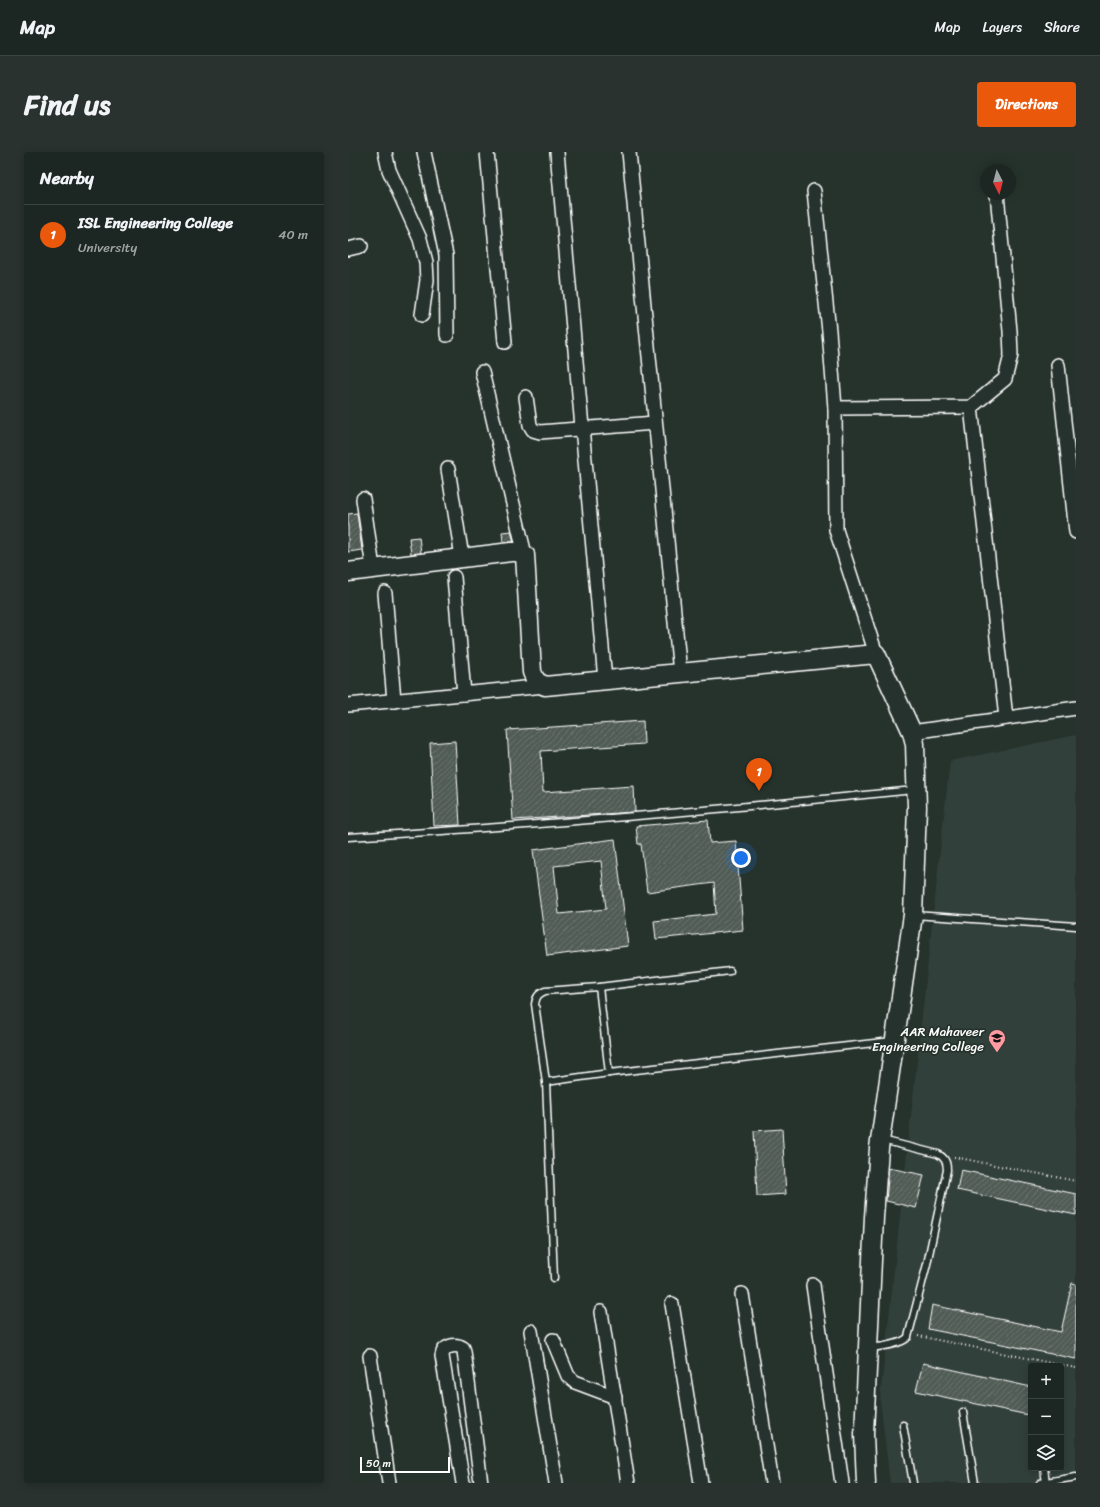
<!DOCTYPE html>
<meta charset="utf-8">
<style>
:root{--surface:#1c2622;--page:#29322f;--text:#f1f3f6;--muted:#a0a5a5;--line:#3a4340;--accent:#ea580c}
body{margin:0;font-family:Sriracha,sans-serif;background:var(--page);color:var(--text)}
.controls{position:absolute;right:12px;bottom:12px;display:grid;overflow:hidden;border-radius:4px;box-shadow:0 2px 10px #0003}
.controls button{width:36px;height:36px;display:grid;place-items:center;padding:0;border:0;border-bottom:1px solid var(--line);background:var(--surface);color:var(--text);font:20px sans-serif}
.compass{position:absolute;left:632px;top:12px;width:36px;height:36px;border-radius:50%;background:var(--surface);box-shadow:0 2px 10px #0003;rotate:174deg}
.scale{position:absolute;left:12px;bottom:10px;width:90px;box-sizing:border-box;padding-left:4px;border:2px solid #fff;border-top:0;font-size:11px;line-height:14px;white-space:nowrap;color:#fff;-webkit-text-stroke:3px #26332d;paint-order:stroke}
.you{position:absolute;left:393px;top:706px;width:14px;height:14px;margin:-10px;border:3px solid #fff;border-radius:50%;background:#1a73e8;box-shadow:0 0 0 6px #1a73e833}
.badge{display:grid;place-items:center;width:26px;height:26px;border-radius:50%;background:var(--accent);color:#fff;font-size:13px;font-weight:700}
.pin{position:absolute;translate:-50% -33px;filter:drop-shadow(0 1px 2px #0008)}
.pin::after{content:'';position:absolute;top:21px;width:14px;height:12px;background:inherit;clip-path:polygon(0 0,100% 0,50% 100%)}
.list{margin:0;padding:0;list-style:none}
h2{display:flex;justify-content:space-between;align-items:center;height:52px;margin:0;padding:0 16px;font-size:17px}
h2 small{font-size:13px;font-weight:400;color:var(--muted)}
.list li{display:grid;grid-template-columns:26px 1fr auto;gap:12px;align-items:center;box-sizing:border-box;height:60px;padding:0 16px;border-top:1px solid var(--line)}
.list b{display:block;font-size:15px;white-space:nowrap}
.list p{margin:0;font-size:13px;white-space:nowrap;color:var(--muted)}
.list em{font-size:13px;font-style:normal;color:var(--muted)}
.icon{flex:none;width:22px;height:22px;fill:none;stroke:currentColor;stroke-width:2;stroke-linecap:round;stroke-linejoin:round}
.map{position:relative;flex:none;width:728px;height:1331px;overflow:hidden;border-radius:4px}
header{display:flex;align-items:center;gap:24px;box-sizing:border-box;height:56px;padding:0 20px;background:var(--surface);border-bottom:1px solid var(--line)}
header strong{font-size:19px}
nav{display:flex;gap:22px;margin-inline-start:auto;font-size:14px}
.intro{display:flex;align-items:center;justify-content:space-between;box-sizing:border-box;height:96px;padding:0 24px}
h1{margin:0;font-size:28px}
.button{padding:10px 18px;border-radius:4px;background:var(--accent);color:#fff;font-size:14px;font-weight:700}
main{display:flex;gap:24px;padding:0 24px}
aside{flex:1;background:var(--surface);border-radius:4px;box-shadow:0 2px 10px #0003}
.map>svg:first-child{display:block}
.built{fill:#333f3a;fill-rule:evenodd}
.building{fill:url(#building-hatch);stroke:#fff;fill-rule:evenodd}
.lines{fill:none;stroke-linecap:round;stroke-linejoin:round}
.lane-casing{stroke:#fff;stroke-width:9}
.street-casing{stroke:#fff;stroke-width:16}
.secondary-casing{stroke:#fff;stroke-width:21}
.path{stroke:#fff;stroke-width:2;stroke-dasharray:1 3;stroke-linecap:butt}
.lane{stroke:#26332d;stroke-width:6}
.street{stroke:#26332d;stroke-width:13}
.secondary{stroke:#26332d;stroke-width:18}
.labels{text-anchor:middle;dominant-baseline:central;stroke-width:3.5;stroke-linejoin:round;paint-order:stroke}
.poi-label{font-size:13px;fill:#fff;stroke:#26332d;text-anchor:end}
</style>
<header>
<strong>Map</strong>
<nav><a>Map</a><a>Layers</a><a>Share</a></nav>
</header>
<div class="intro"><h1>Find us</h1><a class="button">Directions</a></div>
<main>
<aside>
<h2>Nearby<small></small></h2>
<ul class="list">
<li><span class="badge">1</span><div><b>ISL Engineering College</b><p>University</p></div><em>40 m</em></li>
</ul>
</aside>
<div class="map">
<svg width="728" height="1331" viewBox="0 0 728 1331">
<defs>
<pattern id="building-hatch" width="6" height="6" patternUnits="userSpaceOnUse"><rect width="6" height="6" fill="#515c57"/><path d="M-1 1l2-2M0 6l6-6M5 7l2-2" fill="none" stroke="#6b7470"/></pattern>
</defs>
<rect width="100%" height="100%" fill="#26332d"/>
<filter id="ink" filterUnits="userSpaceOnUse"><feTurbulence type="fractalNoise" baseFrequency=".025" numOctaves="2"/><feDisplacementMap in="SourceGraphic" scale="8" xChannelSelector="R" yChannelSelector="G"/><feConvolveMatrix kernelMatrix="1 2 1 2 8 2 1 2 1" color-interpolation-filters="sRGB"/></filter>
<g filter="url(#ink)">
<path class="built" d="M728 583V1331H542L532 1247 602 609ZM683 1214H713V1316H683Z"/>
<g class="building">
<polygon points="9,361 14,398 0,400 0,362"/>
<polygon points="163,379 166,390 155,390 154,380"/>
<polygon points="71,385 73,401 63,402 61,386"/>
<polygon points="295,569 296,592 193,599 195,640 286,634 287,660 165,668 159,578"/>
<polygon points="107,589 112,673 86,674 82,591"/>
<polygon points="360,668 362,691 388,689 395,778 308,787 306,769 368,762 366,731 299,740 293,692 290,692 288,674"/>
<path d="M267 687 280 794 199 804 185 698ZM253 709 258 757 211 762 206 714Z"/>
<polygon points="434,977 438,1042 409,1044 406,979"/>
<polygon points="541,1016 576,1023 568,1056 538,1049"/>
<polygon points="613,1018 728,1042 728,1063 609,1038"/>
<polygon points="724,1131 728,1132 728,1207 580,1177 584,1153 713,1180"/>
<polygon points="575,1211 683,1235 683,1248 680,1263 568,1239"/>
</g>
<g class="lines">
<defs>
<g id="lane">
<path d="M0 685C189 674 378 657 566 638"/>
<polyline points="566,763 728,774"/>
<path d="M382 819 251 835 197 839C190 842 188 845 187 852L198 930 261 921 544 889"/>
<polyline points="251,835 261,921"/>
<polyline points="198,930 206,1126"/>
<path d="M521 1196C531 1195 553 1193 560 1185L579 1112 599 1018C599 1010 597 1006 590 1002L534 988"/>
<polyline points="615,1260 627,1331"/>
<polyline points="555,1273 565,1331"/>
<polyline points="696,1316 698,1331"/>
<polyline points="692,1331 728,1325"/>
</g>
<g id="street">
<polyline points="37,0 41,18 72,87 78,110 79,128 74,163"/>
<polyline points="76,0 98,103 99,183"/>
<polyline points="139,0 157,190"/>
<polyline points="209,0 257,528"/>
<polyline points="281,0 332,521"/>
<polyline points="466,39 481,179 487,256 488,378 528,502"/>
<polyline points="0,97 13,94"/>
<polyline points="710,213 728,380"/>
<polyline points="134,220 177,403"/>
<polyline points="178,245 182,273 185,278 192,280 307,271"/>
<polyline points="623,255 658,566"/>
<polyline points="487,256 623,255 657,227 663,203 662,179 649,42"/>
<polyline points="100,317 114,405"/>
<polyline points="15,347 25,416"/>
<polyline points="106,425 116,542"/>
<polyline points="37,441 46,549"/>
<polyline points="0,553 197,534"/>
<polyline points="564,580 728,556"/>
<polyline points="465,1133 494,1331"/>
<polyline points="394,1142 424,1331"/>
<polyline points="324,1152 353,1331"/>
<polyline points="253,1160 280,1331"/>
<polyline points="183,1179 208,1331"/>
<polyline points="205,1188 220,1224 227,1230 267,1245"/>
<polyline points="22,1204 41,1331"/>
<path d="M115 1331 94 1204C95 1194 107 1191 115 1196L116 1199 133 1331"/>
</g>
<polyline id="secondary" points="0,420 163,400 169,400 177,403 184,520 188,529 197,534 528,502 564,580 567,592 569,655 565,763 531,996 526,1065 516,1282 518,1331"/>
</defs>
<use href="#lane" class="lane-casing"/>
<use href="#street" class="street-casing"/>
<use href="#secondary" class="secondary-casing"/>
<g class="path">
<polyline points="606,1005 728,1029"/>
<polyline points="570,1184 728,1216"/>
</g>
<use href="#lane" class="lane"/>
<use href="#street" class="street"/>
<use href="#secondary" class="secondary"/>
</g>
</g>
<defs>
<symbol id="university-pin" viewBox="-11 -11 22 30"><path d="M0 17L-7.5 6A9.5 9.5 0 1 1 7.5 6Z" fill="#ff9aa2" stroke="#26332d"/><path d="M0-5L7-2L0 1L-7-2ZM-4 1L0 2.5L4 1V4Q0 6-4 4Z" fill="#111"/></symbol>
</defs>
<g fill-rule="evenodd">
<use href="#university-pin" x="639" y="876" width="20" height="27"/>
</g>
<g class="labels">
<g class="poi-label">
<text x="636" y="879">AAR Mahaveer<tspan x="636" dy="15">Engineering College</tspan></text>
</g>
</g>
</svg>
<div class="controls">
<button>+</button>
<button>−</button>
<button><svg class="icon" aria-label="layers" viewBox="0 0 24 24"><path d="M12 4l9 5-9 5-9-5zM3 14l9 5 9-5"/></svg></button>
</div>
<svg class="compass" viewBox="-18 -18 36 36"><path d="M0-13l5 13h-10z" fill="#e53935"/><path d="M0 13l5-13h-10z" fill="#a0a5a5"/></svg>
<div class="scale">50 m</div>
<div class="you"></div>
<div class="pin badge" style="left:411px;top:639px">1</div>
</div>
</main>
